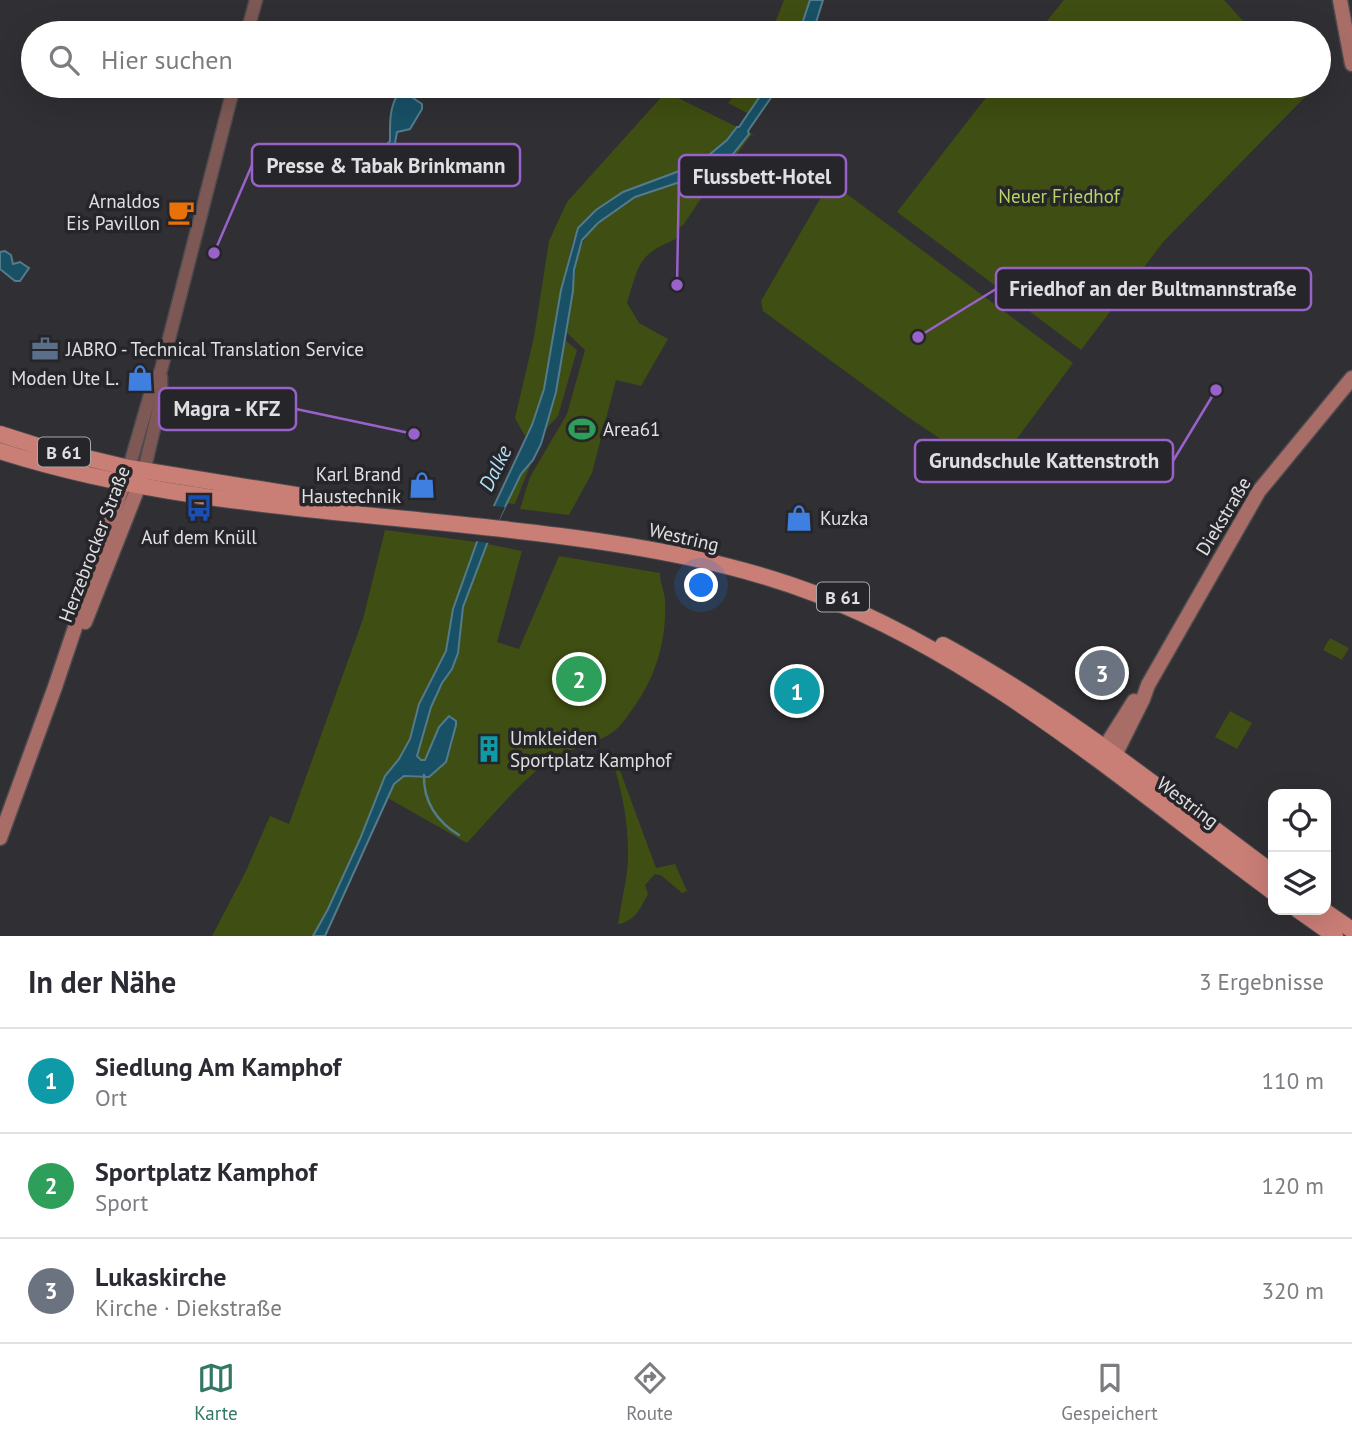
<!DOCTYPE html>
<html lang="de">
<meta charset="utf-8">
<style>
:root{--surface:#fff;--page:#f7f7f7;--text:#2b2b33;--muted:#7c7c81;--line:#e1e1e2;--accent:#337765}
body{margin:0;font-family:"PT Sans",sans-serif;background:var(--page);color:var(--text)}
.controls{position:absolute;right:21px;bottom:21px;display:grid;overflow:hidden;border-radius:14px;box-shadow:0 7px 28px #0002}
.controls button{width:63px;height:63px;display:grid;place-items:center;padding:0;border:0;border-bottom:2px solid var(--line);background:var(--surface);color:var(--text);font:35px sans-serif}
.you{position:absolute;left:702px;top:586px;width:24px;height:24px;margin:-18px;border:5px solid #fff;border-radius:50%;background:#1a73e8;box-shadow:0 0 0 10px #1a73e833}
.badge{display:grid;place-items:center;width:46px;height:46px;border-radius:50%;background:var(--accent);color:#fff;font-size:23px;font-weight:700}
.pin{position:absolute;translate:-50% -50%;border:4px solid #fff;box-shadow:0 2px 7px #0006}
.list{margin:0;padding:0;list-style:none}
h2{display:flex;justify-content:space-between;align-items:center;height:91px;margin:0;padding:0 28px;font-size:30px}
h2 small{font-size:23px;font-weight:400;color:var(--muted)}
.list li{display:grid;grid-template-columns:46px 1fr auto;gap:21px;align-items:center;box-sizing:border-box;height:105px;padding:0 28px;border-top:2px solid var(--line)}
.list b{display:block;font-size:26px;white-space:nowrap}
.list p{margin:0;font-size:23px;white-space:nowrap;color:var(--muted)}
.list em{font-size:23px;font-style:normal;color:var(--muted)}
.icon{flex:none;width:38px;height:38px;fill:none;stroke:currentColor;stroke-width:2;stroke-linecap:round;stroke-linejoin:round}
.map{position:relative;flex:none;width:1352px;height:936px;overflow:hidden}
.search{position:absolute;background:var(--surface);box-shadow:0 7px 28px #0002;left:21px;right:21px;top:21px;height:77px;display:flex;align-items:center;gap:18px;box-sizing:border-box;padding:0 24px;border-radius:38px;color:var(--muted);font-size:26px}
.sheet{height:406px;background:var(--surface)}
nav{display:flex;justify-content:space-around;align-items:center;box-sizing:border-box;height:98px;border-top:2px solid var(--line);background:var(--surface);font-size:19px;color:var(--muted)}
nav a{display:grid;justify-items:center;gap:4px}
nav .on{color:var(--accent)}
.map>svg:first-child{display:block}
.green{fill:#3f4e12}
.water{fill:#185066;stroke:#547b8b;stroke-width:2}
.pier{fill:#302f33}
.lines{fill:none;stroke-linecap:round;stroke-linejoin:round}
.stream{stroke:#547b8b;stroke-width:2.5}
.tertiary-casing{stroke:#4c4b4f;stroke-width:15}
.secondary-casing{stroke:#4c4b4f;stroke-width:17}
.primary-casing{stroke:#4c4b4f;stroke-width:18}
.tertiary{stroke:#7e5854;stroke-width:12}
.secondary{stroke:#a96d68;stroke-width:14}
.primary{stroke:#c97e76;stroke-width:16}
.labels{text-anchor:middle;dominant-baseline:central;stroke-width:7;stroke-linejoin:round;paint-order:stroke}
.shield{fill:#262529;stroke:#a8a8aa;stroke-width:2}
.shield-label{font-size:18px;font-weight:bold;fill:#e0e0e2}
.park-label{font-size:19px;fill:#b5d465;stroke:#262529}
.poi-label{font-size:19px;fill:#e0e0e2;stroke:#262529;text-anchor:start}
.street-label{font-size:19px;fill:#e0e0e2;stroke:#262529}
.water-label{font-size:21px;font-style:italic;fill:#afddf3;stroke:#262529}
.leader{fill:none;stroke:#9962ca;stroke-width:2.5}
.callout-dot{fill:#9962ca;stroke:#262529;stroke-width:2.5}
.callout{fill:#262529;stroke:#9962ca;stroke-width:2.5}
.callout-label{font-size:21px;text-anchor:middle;font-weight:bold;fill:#e0e0e2}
</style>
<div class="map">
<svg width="1352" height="936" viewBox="0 0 1352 936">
<rect width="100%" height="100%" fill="#302f33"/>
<g class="green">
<polygon points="784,0 810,0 799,33 771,33"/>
<polygon points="1064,0 1224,0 1254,33 1037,33"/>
<polygon points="743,86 767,86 749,114 728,103"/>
<polygon points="995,86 1304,86 1310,92 1164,241 1081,350 897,212"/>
<polygon points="666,92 737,127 727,140 698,164 623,192 573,240 561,290 544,389 532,425 525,436 515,418 534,337 549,241 567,202"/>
<path d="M748 131 754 136 751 135 734 158 705 185 708 188 684 224 678 229 676 239C637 255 639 265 627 303L639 323 668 339 641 386 616 380 592 473 569 515 520 509 530 477 567 414 585 350 567 333 578 251 589 232 598 223 635 197 698 176 718 165 733 154Z"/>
<polygon points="839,188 1073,363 996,467 988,469 979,465 905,415 763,311 761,301 824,192 828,194 837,192"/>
<polygon points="565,340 577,350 558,416 545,430 556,392"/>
<polygon points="531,463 515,504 506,503 521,474"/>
<polygon points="385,530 477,542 453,609 446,651 442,663 419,703 410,739 399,759 385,776 360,839 328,909 313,936 212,936 245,873 270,816 289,824 363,619"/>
<path d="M487 544 522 551 497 642 519 649 559 556 660 573C660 583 664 590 665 599 667 640 656 677 632 710 625 719 620 728 610 734 589 747 562 749 542 766 515 788 491 817 467 843L386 797 394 784 401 777 424 778 446 762 453 741 439 727 425 760H421L417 756 431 707 442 683 452 669 458 653 463 607Z"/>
<polygon points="1330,638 1349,648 1342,660 1323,650"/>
<polygon points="1230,711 1252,723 1237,749 1215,737"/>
<path d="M612 749 656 868 675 864 687 891 682 893 662 876 655 874 645 885 648 894C641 907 635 922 618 924 621 903 627 880 628 859 629 821 621 785 609 751Z"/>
</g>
<g class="water">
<polygon points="810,0 823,0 813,32 799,33"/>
<polygon points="767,86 779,86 748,131 749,134 733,154 718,165 698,176 635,197 598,223 582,240 574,270 573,291 556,392 541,444 533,460 521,474 487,544 463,607 458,653 452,669 442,683 431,707 417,756 421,760 425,760 439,727 449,716 456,721 456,725 446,762 429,777 404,776 394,784 325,936 313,936 328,909 360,839 385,776 399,759 410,739 419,704 446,651 453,609 477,542 532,425 544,389 561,290 578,228 596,210 623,192 698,164 727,140 737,127 739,127"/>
<path d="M407 94 422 104V109L410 129 397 132 394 149 389 153 384 147 390 141C390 126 389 109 397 96Z"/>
<polygon points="5,251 11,255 13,264 20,262 29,268 20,281 15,281 0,269 0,252"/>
</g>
<polygon class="pier" points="491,506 505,507 489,543 475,541"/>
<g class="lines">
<path class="stream" d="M424 775C423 801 437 822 459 835"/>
<defs>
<g id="tertiary">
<polyline points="247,33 256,0"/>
<polyline points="129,468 150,395 161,370 234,86"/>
<polyline points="144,471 161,399 161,377"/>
</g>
<g id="secondary">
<polyline points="1340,0 1352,64"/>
<polyline points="85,622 143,475"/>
<polyline points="1100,755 1134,701"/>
<polyline points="1111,763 1143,699 1148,685 1259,491 1352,378"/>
<polyline points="0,838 55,687 127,473"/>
</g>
<g id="primary">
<polyline points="0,434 41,447 129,468 327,500"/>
<path d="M0 451C181 509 373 511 560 536 646 547 735 563 816 594 985 659 1129 786 1273 892"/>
<path d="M943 645C1061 709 1165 793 1273 873"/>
<polyline points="1298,910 1335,936"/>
<polyline points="1323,910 1352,930"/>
</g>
</defs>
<use href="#tertiary" class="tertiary-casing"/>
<use href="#secondary" class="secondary-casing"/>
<use href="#primary" class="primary-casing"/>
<use href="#tertiary" class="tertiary"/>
<use href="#secondary" class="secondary"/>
<use href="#primary" class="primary"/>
</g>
<defs>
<symbol id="cafe-bare" viewBox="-9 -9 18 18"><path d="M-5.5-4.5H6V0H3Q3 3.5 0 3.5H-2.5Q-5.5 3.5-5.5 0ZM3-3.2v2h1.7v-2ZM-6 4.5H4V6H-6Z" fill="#e8710a" stroke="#262529" stroke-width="2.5" paint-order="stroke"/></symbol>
<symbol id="office-bare" viewBox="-9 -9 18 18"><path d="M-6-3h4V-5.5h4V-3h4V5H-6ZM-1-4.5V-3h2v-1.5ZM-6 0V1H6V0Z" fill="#5c6f8a" stroke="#262529" stroke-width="2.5" paint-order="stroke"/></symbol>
<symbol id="shop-bare" viewBox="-9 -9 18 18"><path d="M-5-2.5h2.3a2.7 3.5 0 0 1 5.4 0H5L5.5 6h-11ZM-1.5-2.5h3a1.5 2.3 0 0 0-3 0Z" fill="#3f7fe0" stroke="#262529" stroke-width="2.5" paint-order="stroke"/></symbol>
<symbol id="stadium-bare" viewBox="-9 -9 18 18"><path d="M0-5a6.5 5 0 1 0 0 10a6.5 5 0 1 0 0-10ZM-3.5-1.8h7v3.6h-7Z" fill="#2e9e5b" stroke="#262529" stroke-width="2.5" paint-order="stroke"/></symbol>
<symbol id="bus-bare" viewBox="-9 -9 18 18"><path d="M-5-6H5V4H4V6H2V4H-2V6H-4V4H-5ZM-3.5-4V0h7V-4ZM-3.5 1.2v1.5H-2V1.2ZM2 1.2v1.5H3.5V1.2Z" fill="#1a4fb4" stroke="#262529" stroke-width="2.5" paint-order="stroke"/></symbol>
<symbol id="building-bare" viewBox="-9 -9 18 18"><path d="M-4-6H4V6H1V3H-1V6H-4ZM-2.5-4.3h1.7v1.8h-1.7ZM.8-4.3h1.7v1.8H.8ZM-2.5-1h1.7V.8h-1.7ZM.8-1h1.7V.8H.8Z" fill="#0f9aa8" stroke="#262529" stroke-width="2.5" paint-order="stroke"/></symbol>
</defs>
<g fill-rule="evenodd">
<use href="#cafe-bare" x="162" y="193" width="38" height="38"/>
<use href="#office-bare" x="26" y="330" width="38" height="38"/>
<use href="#shop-bare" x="121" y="359" width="38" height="38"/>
<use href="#stadium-bare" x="563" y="410" width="38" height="38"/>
<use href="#shop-bare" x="403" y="466" width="38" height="38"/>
<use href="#bus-bare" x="180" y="489" width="38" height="38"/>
<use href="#shop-bare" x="780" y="499" width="38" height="38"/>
<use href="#building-bare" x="470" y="730" width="38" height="38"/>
</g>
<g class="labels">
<g class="shield">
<rect x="38" y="437.5" width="52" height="29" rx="5"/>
<rect x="817" y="582.5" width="52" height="29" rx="5"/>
</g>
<g class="shield-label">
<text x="64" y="452">B 61</text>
<text x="843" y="597">B 61</text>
</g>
<g class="park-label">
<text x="1059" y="196">Neuer Friedhof</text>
</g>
<g class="poi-label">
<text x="160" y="201" text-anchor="end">Arnaldos<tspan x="160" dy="22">Eis Pavillon</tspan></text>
<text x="66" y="349">JABRO - Technical Translation Service</text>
<text x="119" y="378" text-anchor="end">Moden Ute L.</text>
<text x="603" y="429">Area61</text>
<text x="401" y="474" text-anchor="end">Karl Brand<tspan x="401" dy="22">Haustechnik</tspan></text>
<text x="820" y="518">Kuzka</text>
<text x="199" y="537" text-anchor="middle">Auf dem Knüll</text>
<text x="510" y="738">Umkleiden<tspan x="510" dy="22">Sportplatz Kamphof</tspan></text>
</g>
<g class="street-label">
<text transform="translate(1223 516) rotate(-59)">Diekstraße</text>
<text transform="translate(684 537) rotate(13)">Westring</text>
<text transform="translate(94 544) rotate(-69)">Herzebrocker Straße</text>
<text transform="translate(1188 802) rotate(37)">Westring</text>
</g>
<g class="water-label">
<text transform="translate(495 468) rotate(-64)">Dalke</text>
</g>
</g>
<path class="leader" d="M214 253L252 165M677 285L679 176M918 337L996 289M414 434L296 409M1216 390L1173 461"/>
<g class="callout-dot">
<circle cx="214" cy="253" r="7"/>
<circle cx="677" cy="285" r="7"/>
<circle cx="918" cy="337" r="7"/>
<circle cx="414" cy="434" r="7"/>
<circle cx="1216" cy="390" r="7"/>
</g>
<g class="callout">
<rect x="252" y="144" width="268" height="42" rx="7"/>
<rect x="679" y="155" width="167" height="42" rx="7"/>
<rect x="996" y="268" width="315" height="42" rx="7"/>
<rect x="159" y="388" width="137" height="42" rx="7"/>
<rect x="915" y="440" width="258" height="42" rx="7"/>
</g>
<g class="callout-label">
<text x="386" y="173">Presse &amp; Tabak Brinkmann</text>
<text x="762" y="184">Flussbett-Hotel</text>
<text x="1153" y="296">Friedhof an der Bultmannstraße</text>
<text x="227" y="416">Magra - KFZ</text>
<text x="1044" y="468">Grundschule Kattenstroth</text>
</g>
</svg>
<div class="controls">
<button><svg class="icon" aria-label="locate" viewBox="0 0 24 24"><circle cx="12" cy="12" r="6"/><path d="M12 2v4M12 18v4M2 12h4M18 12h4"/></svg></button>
<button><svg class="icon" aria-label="layers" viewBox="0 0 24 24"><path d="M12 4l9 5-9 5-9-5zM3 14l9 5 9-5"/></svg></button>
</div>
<div class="you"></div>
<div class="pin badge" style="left:797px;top:691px;background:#0f9aa8">1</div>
<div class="pin badge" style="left:579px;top:679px;background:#2e9e5b">2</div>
<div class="pin badge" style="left:1102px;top:673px;background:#6b7280">3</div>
<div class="search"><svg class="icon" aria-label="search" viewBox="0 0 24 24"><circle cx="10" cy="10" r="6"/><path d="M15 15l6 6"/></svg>Hier suchen</div>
</div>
<section class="sheet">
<h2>In der Nähe<small>3 Ergebnisse</small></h2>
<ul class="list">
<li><span class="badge" style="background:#0f9aa8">1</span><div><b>Siedlung Am Kamphof</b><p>Ort</p></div><em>110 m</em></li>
<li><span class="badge" style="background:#2e9e5b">2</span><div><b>Sportplatz Kamphof</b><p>Sport</p></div><em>120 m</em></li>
<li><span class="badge" style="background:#6b7280">3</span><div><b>Lukaskirche</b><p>Kirche · Diekstraße</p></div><em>320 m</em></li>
</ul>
</section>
<nav>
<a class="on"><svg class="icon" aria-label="map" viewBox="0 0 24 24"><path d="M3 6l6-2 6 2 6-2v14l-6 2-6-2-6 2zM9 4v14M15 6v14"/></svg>Karte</a>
<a><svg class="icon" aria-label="directions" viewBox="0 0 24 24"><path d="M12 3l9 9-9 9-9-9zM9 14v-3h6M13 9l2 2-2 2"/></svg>Route</a>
<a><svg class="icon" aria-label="saved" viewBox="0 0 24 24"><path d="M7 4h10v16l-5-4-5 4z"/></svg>Gespeichert</a>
</nav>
